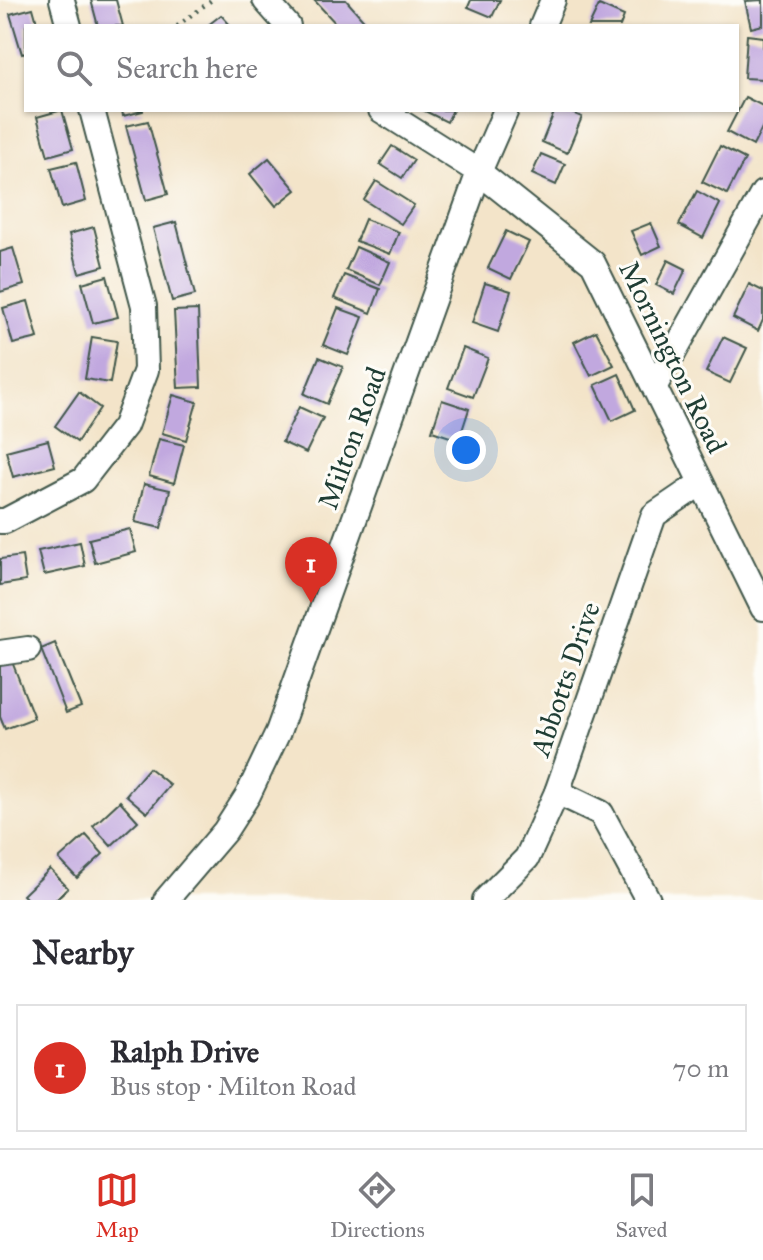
<!DOCTYPE html>
<meta charset="utf-8">
<style>
:root{--surface:#fff;--page:#f2f2f3;--text:#2b2b33;--muted:#7c7c81;--line:#e1e1e2;--accent:#d93025}
body{margin:0;font-family:"IM FELL Great Primer",serif;background:var(--page);color:var(--text)}
.you{position:absolute;left:466px;top:450px;width:28px;height:28px;margin:-20px;border:6px solid #fff;border-radius:50%;background:#1a73e8;box-shadow:0 0 0 12px #1a73e833}
.badge{display:grid;place-items:center;width:52px;height:52px;border-radius:50%;background:var(--accent);color:#fff;font-size:26px;font-weight:700}
.pin{position:absolute;translate:-50% -66px;filter:drop-shadow(0 2px 4px #0008)}
.pin::after{content:'';position:absolute;top:42px;width:28px;height:24px;background:inherit;clip-path:polygon(0 0,100% 0,50% 100%)}
.list{margin:0;padding:0;list-style:none}
h2{display:flex;justify-content:space-between;align-items:center;height:104px;margin:0;padding:0 32px;font-size:34px}
h2 small{font-size:26px;font-weight:400;color:var(--muted)}
.list li{display:grid;grid-template-columns:52px 1fr auto;gap:24px;align-items:center;box-sizing:border-box;height:128px;margin:0 16px 16px;padding:0 16px;border:2px solid var(--line);border-radius:0px}
.list b{display:block;font-size:30px;white-space:nowrap}
.list p{margin:0;font-size:26px;white-space:nowrap;color:var(--muted)}
.list em{font-size:26px;font-style:normal;color:var(--muted)}
.icon{flex:none;width:44px;height:44px;fill:none;stroke:currentColor;stroke-width:2;stroke-linecap:round;stroke-linejoin:round}
.map{position:relative;flex:none;width:763px;height:900px;overflow:hidden}
.search{position:absolute;background:var(--surface);box-shadow:0 2px 6px #0004;left:24px;right:24px;top:24px;height:88px;display:flex;align-items:center;gap:20px;box-sizing:border-box;padding:0 28px;border-radius:0px;color:var(--muted);font-size:30px}
.sheet{height:248px;background:var(--surface)}
nav{display:flex;justify-content:space-around;align-items:center;box-sizing:border-box;height:112px;border-top:2px solid var(--line);background:var(--surface);font-size:22px;color:var(--muted)}
nav a{display:grid;justify-items:center;gap:4px}
nav .on{color:var(--accent)}
.map>svg:first-child{display:block}
.building{fill:#c1a8df}
.lines{fill:none;stroke-linecap:round;stroke-linejoin:round}
.minor-casing{stroke:#3f564a;stroke-width:28}
.path{stroke:#3f564a;stroke-width:4;stroke-dasharray:2 6;stroke-linecap:butt}
.minor{stroke:#fff;stroke-width:24}
.labels{text-anchor:middle;dominant-baseline:central;stroke-width:6;stroke-linejoin:round;paint-order:stroke}
.street-label{font-size:28px;fill:#1f3d34;stroke:#fdfcf7}
</style>
<div class="map">
<svg width="763" height="900" viewBox="0 0 763 900">
<rect width="100%" height="100%" fill="#fdfcf7"/>
<filter id="ink" filterUnits="userSpaceOnUse"><feTurbulence type="fractalNoise" baseFrequency=".0125" numOctaves="2"/><feDisplacementMap in="SourceGraphic" scale="16" xChannelSelector="R" yChannelSelector="G"/><feConvolveMatrix kernelMatrix="1 2 1 2 8 2 1 2 1" color-interpolation-filters="sRGB"/></filter>
<filter id="wash" filterUnits="userSpaceOnUse"><feTurbulence type="fractalNoise" baseFrequency=".006" numOctaves="4" result="noise"/><feDisplacementMap in="SourceGraphic" scale="32" xChannelSelector="R" yChannelSelector="G"/><feGaussianBlur stdDeviation="1.8" result="paint"/><feColorMatrix in="noise" values="0 0 0 0 0 0 0 0 0 0 0 0 0 0 0 0 0 1.4 0 .05"/><feComposite in="paint" operator="in"/></filter>
<g filter="url(#wash)">
<rect width="100%" height="100%" fill="#f3e4c9"/>
<g id="blocks">
<g class="building">
<polygon points="91,0 116,0 123,26 98,26"/>
<polygon points="314,0 346,0 369,26 338,26"/>
<polygon points="471,0 500,0 492,17 468,7"/>
<polygon points="763,0 763,25 751,28 745,1"/>
<polygon points="599,5 624,16 620,26 589,26"/>
<polygon points="33,8 38,26 26,26 26,53 22,54 10,14"/>
<polygon points="221,15 231,26 207,26"/>
<polygon points="747,35 763,37 763,79 744,78"/>
<polygon points="745,97 763,106 763,126 753,146 727,132"/>
<polygon points="62,110 73,149 48,156 37,117"/>
<polygon points="122,110 143,110 143,111 123,116"/>
<polygon points="423,110 453,110 447,122"/>
<polygon points="555,110 565,110 582,117 567,153 542,142"/>
<polygon points="148,121 168,194 146,200 126,126"/>
<polygon points="392,146 414,160 402,178 380,164"/>
<polygon points="720,146 745,159 727,194 702,182"/>
<polygon points="541,154 565,164 556,185 532,174"/>
<polygon points="269,158 296,190 276,206 250,174"/>
<polygon points="76,162 86,201 62,208 51,168"/>
<polygon points="376,181 414,205 401,224 364,200"/>
<polygon points="697,191 720,204 703,238 679,225"/>
<polygon points="365,219 399,232 390,254 356,241"/>
<polygon points="176,222 195,295 172,301 153,228"/>
<polygon points="651,223 661,246 642,255 631,231"/>
<polygon points="94,227 104,266 79,273 69,234"/>
<polygon points="506,231 529,242 511,279 488,268"/>
<polygon points="356,247 390,262 380,285 346,270"/>
<polygon points="13,248 24,285 0,292 0,252"/>
<polygon points="668,260 686,269 674,294 656,285"/>
<polygon points="344,275 380,289 371,313 334,298"/>
<polygon points="107,276 118,317 93,323 82,283"/>
<polygon points="485,283 511,291 498,332 472,323"/>
<polygon points="749,284 763,291 763,320 758,331 733,318"/>
<polygon points="28,301 38,338 13,344 3,308"/>
<polygon points="338,308 363,317 348,355 323,345"/>
<polygon points="198,310 201,387 178,388 174,311"/>
<polygon points="596,331 614,365 591,376 574,342"/>
<polygon points="92,337 117,341 110,383 85,379"/>
<polygon points="723,337 747,348 730,383 706,372"/>
<polygon points="463,348 488,358 473,397 448,388"/>
<polygon points="319,357 343,367 327,404 304,394"/>
<polygon points="619,374 635,410 612,421 595,385"/>
<polygon points="79,392 100,408 77,442 55,426"/>
<polygon points="173,395 197,402 186,440 162,433"/>
<polygon points="442,400 469,409 459,440 432,431"/>
<polygon points="299,407 323,418 306,453 282,442"/>
<polygon points="159,439 184,445 174,483 149,476"/>
<polygon points="48,440 55,466 13,477 6,451"/>
<polygon points="144,484 170,490 161,528 135,522"/>
<polygon points="130,529 136,552 95,563 89,539"/>
<polygon points="80,542 85,566 44,575 38,551"/>
<polygon points="22,556 26,581 0,585 0,559"/>
<polygon points="55,643 81,707 66,713 41,649"/>
<polygon points="9,654 34,718 5,729 0,717 0,658"/>
<polygon points="149,768 170,785 147,813 126,795"/>
<polygon points="120,801 138,821 111,846 93,826"/>
<polygon points="86,835 103,854 77,878 59,859"/>
<polygon points="50,869 68,888 55,900 28,900 23,895"/>
</g>
</g>
</g>
<g filter="url(#ink)">
<use href="#blocks" fill-opacity="0" stroke="#3f564a" stroke-width="2"/>
<g class="lines">
<defs>
<g id="minor">
<polyline points="62,0 69,26"/>
<polyline points="265,0 288,26"/>
<polyline points="542,26 553,0"/>
<polyline points="381,110 479,172 593,263 763,608"/>
<polyline points="655,386 763,193"/>
<polyline points="0,521 5,521 83,480 125,426 146,370 144,306 92,110"/>
<polyline points="0,653 28,649"/>
<polyline points="557,792 601,813 648,900"/>
<polyline points="166,900 225,831 248,795 278,732 479,172 506,110"/>
<polyline points="485,900 527,858 557,792 654,515 701,483"/>
</g>
</defs>
<use href="#minor" class="minor-casing"/>
<polyline class="path" points="177,26 212,0"/>
<use href="#minor" class="minor"/>
</g>
</g>
<g class="labels">
<g class="street-label">
<text transform="translate(673 357) rotate(64)">Mornington Road</text>
<text transform="translate(352 438) rotate(-70)">Milton Road</text>
<text transform="translate(565 679) rotate(-71)">Abbotts Drive</text>
</g>
</g>
</svg>
<div class="you"></div>
<div class="pin badge" style="left:311px;top:603px">1</div>
<div class="search"><svg class="icon" aria-label="search" viewBox="0 0 24 24"><circle cx="10" cy="10" r="6"/><path d="M15 15l6 6"/></svg>Search here</div>
</div>
<section class="sheet">
<h2>Nearby<small></small></h2>
<ul class="list">
<li><span class="badge">1</span><div><b>Ralph Drive</b><p>Bus stop · Milton Road</p></div><em>70 m</em></li>
</ul>
</section>
<nav>
<a class="on"><svg class="icon" aria-label="map" viewBox="0 0 24 24"><path d="M3 6l6-2 6 2 6-2v14l-6 2-6-2-6 2zM9 4v14M15 6v14"/></svg>Map</a>
<a><svg class="icon" aria-label="directions" viewBox="0 0 24 24"><path d="M12 3l9 9-9 9-9-9zM9 14v-3h6M13 9l2 2-2 2"/></svg>Directions</a>
<a><svg class="icon" aria-label="saved" viewBox="0 0 24 24"><path d="M7 4h10v16l-5-4-5 4z"/></svg>Saved</a>
</nav>
